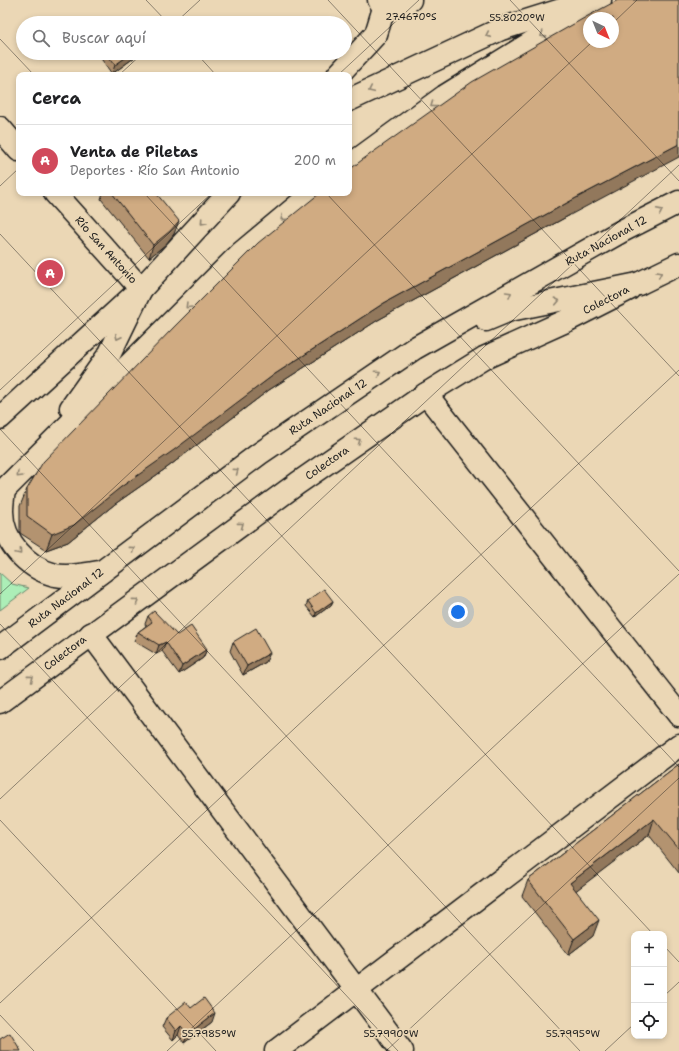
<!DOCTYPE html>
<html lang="es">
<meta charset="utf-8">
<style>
:root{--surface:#fff;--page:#f2f2f2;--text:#202124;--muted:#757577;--line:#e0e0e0;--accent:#d1495b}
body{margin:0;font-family:"Shantell Sans",sans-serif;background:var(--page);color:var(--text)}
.controls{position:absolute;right:12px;bottom:12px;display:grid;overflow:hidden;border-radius:8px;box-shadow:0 2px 6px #0003}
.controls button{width:36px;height:36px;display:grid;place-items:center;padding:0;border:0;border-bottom:1px solid var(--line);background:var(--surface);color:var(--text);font:20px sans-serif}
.compass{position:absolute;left:583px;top:12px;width:36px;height:36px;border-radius:50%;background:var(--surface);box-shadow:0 2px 6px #0003;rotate:137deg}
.you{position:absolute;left:458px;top:612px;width:14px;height:14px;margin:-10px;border:3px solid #fff;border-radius:50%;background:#1a73e8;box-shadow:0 0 0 6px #1a73e833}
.badge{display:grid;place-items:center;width:26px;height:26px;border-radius:50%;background:var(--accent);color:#fff;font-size:13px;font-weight:700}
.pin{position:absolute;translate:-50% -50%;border:2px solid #fff;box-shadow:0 1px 4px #0006}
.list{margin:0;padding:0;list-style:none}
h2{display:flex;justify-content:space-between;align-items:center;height:52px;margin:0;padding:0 16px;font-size:17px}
h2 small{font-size:13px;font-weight:400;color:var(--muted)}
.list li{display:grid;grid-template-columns:26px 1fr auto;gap:12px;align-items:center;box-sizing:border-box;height:72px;padding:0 16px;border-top:1px solid var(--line)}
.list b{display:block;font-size:15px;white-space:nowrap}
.list p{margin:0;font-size:13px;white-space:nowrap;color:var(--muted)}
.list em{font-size:13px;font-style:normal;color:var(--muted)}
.icon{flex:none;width:22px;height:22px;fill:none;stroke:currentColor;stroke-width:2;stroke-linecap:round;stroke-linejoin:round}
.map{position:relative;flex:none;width:679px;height:1051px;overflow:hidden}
.search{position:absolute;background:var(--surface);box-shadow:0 2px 6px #0003;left:16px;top:16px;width:336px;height:44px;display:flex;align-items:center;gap:10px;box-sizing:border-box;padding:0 14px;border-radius:22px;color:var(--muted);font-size:15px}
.panel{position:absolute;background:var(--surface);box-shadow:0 2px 6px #0003;left:16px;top:72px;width:336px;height:124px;border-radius:8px}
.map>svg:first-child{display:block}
.green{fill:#aceeb7;stroke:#64856a}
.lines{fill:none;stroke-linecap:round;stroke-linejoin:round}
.minor-casing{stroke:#1c1c1c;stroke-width:25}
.major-casing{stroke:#1c1c1c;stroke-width:25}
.highway-casing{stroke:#1c1c1c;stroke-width:25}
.minor{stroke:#ebd7b5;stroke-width:22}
.major{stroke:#ebd7b5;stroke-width:22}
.highway{stroke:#ebd7b5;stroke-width:22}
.wall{fill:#b39370;stroke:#1c1c1c}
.shaded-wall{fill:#92785b;stroke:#1c1c1c}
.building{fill:#d0ab82;stroke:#1c1c1c;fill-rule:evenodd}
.oneway{stroke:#8e8370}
.ticks{fill:none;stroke:#1c1c1c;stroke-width:1;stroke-opacity:0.45}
.labels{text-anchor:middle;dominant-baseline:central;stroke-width:3.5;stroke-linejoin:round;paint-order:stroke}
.street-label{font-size:11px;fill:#1c1c1c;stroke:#ebd7b5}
.ticks-label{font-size:10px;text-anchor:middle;fill:#1c1c1c;stroke:#ebd7b5;stroke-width:3.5;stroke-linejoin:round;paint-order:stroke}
</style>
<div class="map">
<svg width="679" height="1051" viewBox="0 0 679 1051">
<rect width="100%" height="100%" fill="#ebd7b5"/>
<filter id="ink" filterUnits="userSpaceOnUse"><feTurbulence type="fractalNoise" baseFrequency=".025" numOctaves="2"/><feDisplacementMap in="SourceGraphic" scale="8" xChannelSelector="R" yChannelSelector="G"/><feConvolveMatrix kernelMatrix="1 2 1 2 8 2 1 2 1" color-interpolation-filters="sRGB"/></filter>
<g filter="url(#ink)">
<polygon class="green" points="0,573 12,584 29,588 0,610"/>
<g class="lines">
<defs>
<g id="minor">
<polyline points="384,8 410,0"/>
<polyline points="338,75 376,34 384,8 379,0"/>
<polyline points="0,128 19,150"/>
<polyline points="55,193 141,289"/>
<polyline points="426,394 679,715"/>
<polyline points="0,418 141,289 229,193"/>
<polyline points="91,634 402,1051"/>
<polyline points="0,702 298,483 426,394 484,358 568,320 629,289"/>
</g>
<g id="major">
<polyline points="638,284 679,264"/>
<polyline points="276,1051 679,745"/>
</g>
<g id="highway">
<polyline points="349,100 501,29 577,5"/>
<polyline points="349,166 445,96 600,0"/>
<polyline points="486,320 510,310 638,284"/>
<polyline points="71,408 110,353 141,289"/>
<path d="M4 490C3 497 2 504 2 511 2 541 27 568 55 575 70 578 86 574 101 572"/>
<polyline points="0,494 241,253 313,193"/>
<polyline points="0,648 259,454 415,348 622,231 679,202"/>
</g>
</defs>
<use href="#minor" class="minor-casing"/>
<use href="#major" class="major-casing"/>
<use href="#highway" class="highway-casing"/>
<use href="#minor" class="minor"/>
<use href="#major" class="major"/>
<use href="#highway" class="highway"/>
</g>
<g class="wall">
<polygon points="97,53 137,53 135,57 112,74"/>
<polygon points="103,193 156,193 174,234 166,244 149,258 101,199"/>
<polygon points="570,215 378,320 269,390 168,467 115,504 68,542 46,550 20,533 20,506 27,489"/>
<polygon points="308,601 333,601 331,605 315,617 306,606"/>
<polygon points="148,616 177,635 207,649 203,658 179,674 162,651 156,654 134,641 138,632 146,626 145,624"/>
<polygon points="233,642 266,662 243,675 230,651"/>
<polygon points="679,764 679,873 649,835 576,890 593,936 568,955 522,896 528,880"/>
<polygon points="191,1008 212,1022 184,1043 178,1035 173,1040 162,1027 166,1018"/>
</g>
<g class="shaded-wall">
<polygon points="132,53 137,53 135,57 112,74 115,65"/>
<polygon points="679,144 679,157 570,215 378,320 269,390 168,467 115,504 68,542 46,550 52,534 121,487 275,374 384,303 576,198"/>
<polygon points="179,221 174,234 166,244 149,258 153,245"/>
<polygon points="333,601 331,605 315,617 316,613"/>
<polygon points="166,642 162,651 156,654 159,645"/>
<polygon points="207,649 203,658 179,674 182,666"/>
<polygon points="270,653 266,662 243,675 247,666"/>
<polygon points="654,819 649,835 565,899 570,883"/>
<polygon points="599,920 593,936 568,955 574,939"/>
<polygon points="215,1013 212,1022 184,1043 188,1034"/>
<polygon points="181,1026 178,1035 173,1040 176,1031"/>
</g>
<g class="building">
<path d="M618 0H679V144L576 198 384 303 275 374 174 450 121 487 74 525 52 534 27 516V489L43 462 174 327 258 243 320 193H349V170L362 160 472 82 586 17ZM589 18H613V42H589Z"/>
<polygon points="106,53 132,53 115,65"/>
<polygon points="112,193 156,193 179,221 170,231 153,245"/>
<polygon points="324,589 333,601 316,613 308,601"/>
<polygon points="154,611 177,635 191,626 207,649 182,666 166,642 159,645 138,632 152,622 148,616"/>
<polygon points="256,628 270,653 247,666 233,642"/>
<polygon points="679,764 679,849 654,819 570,883 599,920 574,939 528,880"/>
<polygon points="204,998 215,1013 188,1034 181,1026 176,1031 166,1018 186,1002 191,1008"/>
<polygon points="10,1033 21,1051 0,1051 0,1039"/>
</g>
<defs><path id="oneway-chevron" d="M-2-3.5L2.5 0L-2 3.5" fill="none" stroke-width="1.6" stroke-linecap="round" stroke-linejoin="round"/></defs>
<g class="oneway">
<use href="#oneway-chevron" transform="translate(488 35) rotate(155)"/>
<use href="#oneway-chevron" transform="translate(543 35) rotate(148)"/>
<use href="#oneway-chevron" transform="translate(371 90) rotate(155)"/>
<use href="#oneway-chevron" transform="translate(433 105) rotate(144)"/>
<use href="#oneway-chevron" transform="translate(660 211) rotate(-27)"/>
<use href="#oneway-chevron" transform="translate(283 218) rotate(140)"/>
<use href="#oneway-chevron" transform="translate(203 222) rotate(132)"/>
<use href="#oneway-chevron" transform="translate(659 274) rotate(-26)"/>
<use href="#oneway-chevron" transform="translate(509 294) rotate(-30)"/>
<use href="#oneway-chevron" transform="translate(557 301) rotate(-12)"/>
<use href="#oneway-chevron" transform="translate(188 306) rotate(135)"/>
<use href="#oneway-chevron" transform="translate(118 337) rotate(116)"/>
<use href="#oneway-chevron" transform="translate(378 373) rotate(-34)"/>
<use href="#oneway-chevron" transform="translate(358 441) rotate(-35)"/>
<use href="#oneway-chevron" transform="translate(236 471) rotate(-37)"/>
<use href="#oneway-chevron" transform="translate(19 475) rotate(135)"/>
<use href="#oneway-chevron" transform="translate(241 525) rotate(-36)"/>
<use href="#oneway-chevron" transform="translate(132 549) rotate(-37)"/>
<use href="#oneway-chevron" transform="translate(19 552) rotate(50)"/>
<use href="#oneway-chevron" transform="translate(136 601) rotate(-36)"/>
<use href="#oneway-chevron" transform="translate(31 678) rotate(-37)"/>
</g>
</g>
<path class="ticks" d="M146 0 168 23M328 0 679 376M510 0 679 181M175 23 200 0M613 23 637 0M0 39 34 75M196 53 216 75M119 75 143 53M338 75 419 0M0 186 19 168M144 193 679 767M326 193 679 571M0 234 653 934M0 390 212 193M0 429 580 1051M0 594 592 42M0 624 398 1051M0 799 679 165M0 820 216 1051M664 946 679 962M664 996 679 982M0 1003 679 370M0 1015 34 1051M167 1051 679 574M386 1051 679 778M605 1051 634 1024"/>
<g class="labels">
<g class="street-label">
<text transform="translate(606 241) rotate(-29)">Ruta Nacional 12</text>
<text transform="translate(106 250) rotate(48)">Río San Antonio</text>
<text transform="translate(606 300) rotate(-27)">Colectora</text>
<text transform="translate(328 407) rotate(-34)">Ruta Nacional 12</text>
<text transform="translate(327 463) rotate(-35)">Colectora</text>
<text transform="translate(66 598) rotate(-37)">Ruta Nacional 12</text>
<text transform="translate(65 653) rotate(-37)">Colectora</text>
</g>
</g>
<g class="ticks-label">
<text x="411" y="20">27.4670°S</text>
<text x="517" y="21">55.8020°W</text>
<text x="209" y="1037">55.7985°W</text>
<text x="391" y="1037">55.7990°W</text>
<text x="573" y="1037">55.7995°W</text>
</g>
</svg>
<div class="controls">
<button>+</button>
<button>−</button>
<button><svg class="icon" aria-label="locate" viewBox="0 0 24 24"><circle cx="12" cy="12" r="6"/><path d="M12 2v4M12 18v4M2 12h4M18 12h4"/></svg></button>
</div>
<svg class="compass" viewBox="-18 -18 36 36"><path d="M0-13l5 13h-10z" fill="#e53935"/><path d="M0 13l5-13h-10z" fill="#757577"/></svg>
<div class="you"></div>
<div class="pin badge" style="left:50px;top:273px">A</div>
<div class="search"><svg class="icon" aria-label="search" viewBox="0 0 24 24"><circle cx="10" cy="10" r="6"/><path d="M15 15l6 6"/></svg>Buscar aquí</div>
<section class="panel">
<h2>Cerca<small></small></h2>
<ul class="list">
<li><span class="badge">A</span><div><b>Venta de Piletas</b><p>Deportes · Río San Antonio</p></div><em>200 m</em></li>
</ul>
</section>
</div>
